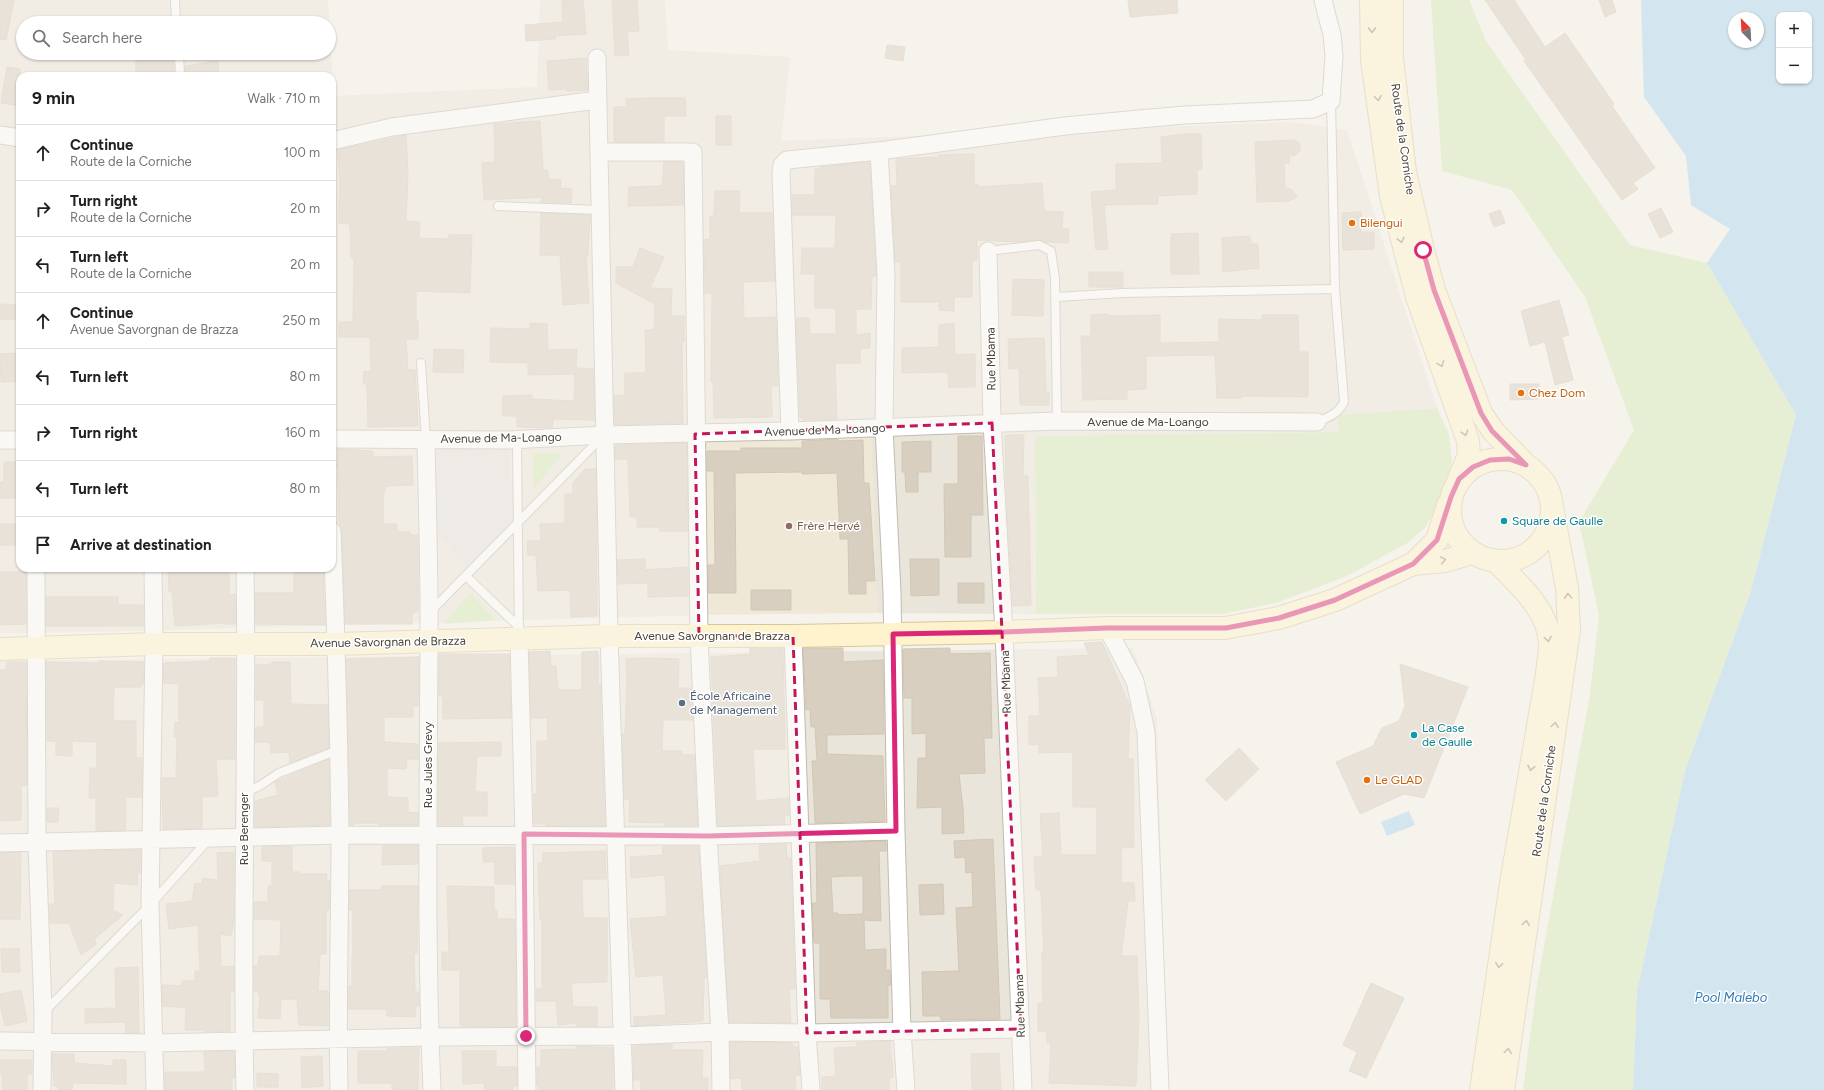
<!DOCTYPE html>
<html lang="en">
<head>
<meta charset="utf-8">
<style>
	body { margin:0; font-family:Figtree,sans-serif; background:#f2f2f2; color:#202124 }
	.controls { position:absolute; right:12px; top:12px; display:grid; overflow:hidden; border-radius:8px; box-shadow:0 1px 3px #0004 }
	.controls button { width:36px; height:36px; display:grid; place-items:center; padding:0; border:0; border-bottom:1px solid #e0e0e0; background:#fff; color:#202124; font:20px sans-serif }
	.compass { position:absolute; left:1728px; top:12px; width:36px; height:36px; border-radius:50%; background:#fff; box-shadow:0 1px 3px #0004; rotate:336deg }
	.stop { position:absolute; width:12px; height:12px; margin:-9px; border:3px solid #db2777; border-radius:50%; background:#fff }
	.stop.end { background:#db2777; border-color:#fff; box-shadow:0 1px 4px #0008 }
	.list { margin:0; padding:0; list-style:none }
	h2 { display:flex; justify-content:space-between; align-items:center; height:52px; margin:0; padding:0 16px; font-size:17px }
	h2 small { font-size:13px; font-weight:400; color:#757577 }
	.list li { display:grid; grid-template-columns:26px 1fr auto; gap:12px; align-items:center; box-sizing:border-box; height:56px; padding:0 16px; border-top:1px solid #e0e0e0 }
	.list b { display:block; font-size:15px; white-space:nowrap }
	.list p { margin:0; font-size:13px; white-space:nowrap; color:#757577 }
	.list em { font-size:13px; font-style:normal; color:#757577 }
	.icon { flex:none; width:22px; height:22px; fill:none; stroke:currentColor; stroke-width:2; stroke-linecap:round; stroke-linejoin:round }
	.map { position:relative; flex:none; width:1824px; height:1090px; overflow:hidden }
	.search { position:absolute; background:#fff; box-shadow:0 1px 3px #0004; left:16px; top:16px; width:320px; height:44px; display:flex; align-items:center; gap:10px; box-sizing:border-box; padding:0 14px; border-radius:22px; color:#757577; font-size:15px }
	.panel { position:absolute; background:#fff; box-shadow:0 1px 3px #0004; left:16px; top:72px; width:320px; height:500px; border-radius:12px }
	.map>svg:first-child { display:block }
	.residential { fill:#eae5da; fill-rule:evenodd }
	.education { fill:#efe8d6 }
	.green { fill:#d2eab5 }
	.parking { fill:#e5e3e0 }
	.water { fill:#a9d4f2; fill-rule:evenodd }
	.building { fill:#d8cfc1; stroke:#d3c7b4; fill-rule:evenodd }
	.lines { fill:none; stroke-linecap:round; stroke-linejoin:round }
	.lane-casing { stroke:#c2bbae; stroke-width:10 }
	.street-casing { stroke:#c2bbae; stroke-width:19 }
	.secondary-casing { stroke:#d6c79b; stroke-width:24 }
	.lane { stroke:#fff; stroke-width:8 }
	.street { stroke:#fff; stroke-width:17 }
	.secondary { stroke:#fff3cd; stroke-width:22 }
	.oneway { stroke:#9c937c }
	.route { stroke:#db2777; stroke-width:5 }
	.marked { fill:none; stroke:#c2185b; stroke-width:3; stroke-dasharray:8 5; stroke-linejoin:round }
	.food-dot { fill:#e8710a; stroke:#fff; stroke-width:1.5 }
	.culture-dot { fill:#0f9aa8; stroke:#fff; stroke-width:1.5 }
	.education-dot { fill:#8d6e63; stroke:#fff; stroke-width:1.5 }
	.service-dot { fill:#5c6f8a; stroke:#fff; stroke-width:1.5 }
	.labels { text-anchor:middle; stroke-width:3; stroke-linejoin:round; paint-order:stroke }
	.street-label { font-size:12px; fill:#4b4439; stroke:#fff }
	.food-label { font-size:12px; fill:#c56008; stroke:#fff; text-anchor:start }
	.culture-label { font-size:12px; fill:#0d838f; stroke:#fff; text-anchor:start }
	.education-label { font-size:12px; fill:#785e54; stroke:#fff; text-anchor:start }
	.service-label { font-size:12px; fill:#4e5e75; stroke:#fff; text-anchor:start }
	.water-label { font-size:13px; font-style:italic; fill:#2e7ab2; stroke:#fff }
</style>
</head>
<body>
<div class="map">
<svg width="1824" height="1090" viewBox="0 0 1824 1090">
	<rect width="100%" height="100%" fill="#f6f3ec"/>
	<path class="residential" d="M0 0H328L334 96 537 87 540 0H665L668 50 790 57 781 141 1291 122 1347 130 1437 408 1337 415 1339 432 1035 436 1036 614 877 613 871 435 707 615 97 632 0 633ZM23 23H329V53H23ZM20 76H332V568H20Z
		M1133 648 1157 719 1167 1090H0V661Z"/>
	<path class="education" d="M871 435 877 613 707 615 703 439Z"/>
	<path class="green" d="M1431 0H1469L1486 41 1630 245 1707 263 1796 415 1751 591 1685 771 1637 991 1633 1090H1523L1537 985 1590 694 1599 615 1579 522 1634 430 1585 297 1512 190 1442 171Z
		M1437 408 1449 434 1452 462 1446 485 1426 527 1409 542 1347 576 1276 603 1223 614H1036L1035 436 1339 432 1337 415Z
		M533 453H563L534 489Z
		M470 593 496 620 443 624Z"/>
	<path class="parking" d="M432 439 509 440 513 528 470 572 434 529Z"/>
	<path class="water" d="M1641 0H1824V1090H1633L1637 991 1685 771 1751 591 1796 415 1707 263 1730 229 1691 205 1686 156 1644 97ZM1779 15H1809V81H1779ZM1734 18H1758V42H1734Z
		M1409 811 1415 825 1387 836 1381 822Z"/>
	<path class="building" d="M0 0H14L6 40 0 39Z
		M562 0H583L586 34 555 36 556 39 526 41 525 25 563 22Z
		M612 0H637L639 31 627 32 629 55 615 56Z
		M1128 0H1177L1178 13 1130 17Z
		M1485 0H1514L1545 47 1565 33 1614 104 1612 106 1655 168 1633 183 1638 189 1622 200 1524 61 1526 60Z
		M1599 0H1612L1616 12 1605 17Z
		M887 45 905 47 903 61 885 58Z
		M136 54H164V58H173L174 76 136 75Z
		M586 58 588 90 567 91V89L549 90 547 61Z
		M218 61 219 76H185V66Z
		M7 67 20 69V106L1 103Z
		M650 98H685L686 116H664V142H614V107H626V99Z
		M716 116H731V145H716Z
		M540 121 543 170H548V179L561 180 560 188 572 189 571 203 541 202 542 197 484 200 482 163 495 162 494 124Z
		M1184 134H1201L1202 169 1197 170V194L1158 196V204L1104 205 1108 249 1096 250 1091 192 1116 190V164L1162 163 1161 137Z
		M406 135 408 172 406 221 420 222 419 238 448 239 449 235H472L470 293 416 291V321H418V339H406L408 370H415L418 426 368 427 367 384H363L364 371 371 372 370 337H339V322H353L354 258H351L350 224 339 223 340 179 338 150Z
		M1294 140 1300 144V150L1296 155 1289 156V163H1284L1285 188 1291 189 1297 197 1288 201 1257 202 1255 142Z
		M974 154V184H978V187L1042 183 1044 211 1063 212 1062 229H1069L1068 243 1046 242 1039 240 1021 242 977 240V260H972V297H954V311L939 310V302H901V262H895L891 186H897L896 159 938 157V155Z
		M664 162H683L684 205 628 206 629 187 662 186Z
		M860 163H870L876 276H872L871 309H856V335L870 333V348H860V363H835L837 419 804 420 800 417 796 318H809L810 334H836V308H815V274H801L802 248H835L836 215H792V195H815V169H820V167Z
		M715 191H740L739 213H772L775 281 743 282 744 318 776 317V318L778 386H771L772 417 714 418 713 382H711L712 293H705L704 240 710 239V216H714Z
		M1661 208 1673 232 1660 238 1648 214Z
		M1500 210 1505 223 1494 227 1489 214Z
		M1361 212V232H1374V249L1343 250 1342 213Z
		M541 213 590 215 588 256H586L589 303 563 305 560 255H540Z
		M1198 233 1199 274H1171V234Z
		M1250 236 1251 244H1258L1259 268 1223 272 1222 238Z
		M640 248 664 257 650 288 672 289 671 316H684V342H682L683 423 615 425 614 396 625 395V373H646L645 330H654L655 304 616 283V267H633Z
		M1089 272H1123V287H1089Z
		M1013 279 1044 280 1043 316 1012 315Z
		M1559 300 1569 335 1562 337 1573 380 1555 385 1545 342 1530 346 1521 311Z
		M0 304 20 305V320L0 319Z
		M1108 314 1109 316 1160 315V343L1219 342V319L1262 320V315H1298L1299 352H1308V397L1241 396V398H1217L1215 355 1146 356V389L1127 390V399L1083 400 1081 336H1091V315Z
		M530 323 547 324 548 350 577 349 576 368 593 369 595 420 553 419 552 428 517 427V416H503V396L532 395V399L574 401 575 374 528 375V363L490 362 491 328 530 329Z
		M954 323 955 355 975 354V387H949L948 372 902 373V348L939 347V325Z
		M1044 338 1046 392H1049V405H1020L1019 368 1009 369 1008 339Z
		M434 349 464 350 463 373 433 372Z
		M20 353V381L1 382 0 354Z
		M1510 384H1539V399L1510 400Z
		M1008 435H1024L1023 476H1028L1031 605 1013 606 1007 515 1005 436Z
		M958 436H982L983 515H971V557H945L944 484H958Z
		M838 439V441L863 440 864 483H869L875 581H866V594H849L848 539H840L837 473 802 474V472L735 473 736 593H708V565H715L714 471H707V451H741V448H802V441Z
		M931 441V472H918V492H906L905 472H902V442Z
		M687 443 688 531H660V527H637V517H630L628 459H615V445Z
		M338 449 373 451V457L412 456 413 485 386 486 383 496V524H397V532H410V535H418V612H412V624H345L342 531 339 521 338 467H337Z
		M4 462H20V498H0V482H4Z
		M585 469H596L597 616 571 617 570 590 538 591 536 555H528L527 541H541L540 524 565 523V494H573V483Z
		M0 524H19L18 545H0Z
		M645 559V570L688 567V596L648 597V583L618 584 617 560Z
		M910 559H939V595L911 596Z
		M168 568H229V595L235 594 236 624H224V623L175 626 172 592H169Z
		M294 568H323L325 625 256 624 255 593H294Z
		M0 572H26V624L0 625Z
		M958 583H984V603H958Z
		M751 590H791V610H751Z
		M46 597H118V605H143L144 626H46Z
		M1102 642 1130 706 1128 759H1133L1134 847 1121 848V883H1134L1135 901H1128L1121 956H1137L1139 1017 1136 1086 1049 1083 1051 1042 1047 1043V1031H1038V1003H1043L1042 952H1044L1041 890H1036L1034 857 1043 856 1040 814 1059 813 1061 855H1097V807H1073V752L1039 753V744L1029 745V716H1040L1038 678 1058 677 1057 657 1089 655 1084 643Z
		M750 648H783L785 749H753L756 801 789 798V815L784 816 785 824 718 826 711 657 750 654Z
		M803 648H843V662L883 660 884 734 827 735V754L883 756 885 821 815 823 812 761H817L815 727H811L810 709 806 710Z
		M950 648V654L990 653 992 738H984L985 773 959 774 963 808 964 833 942 834V807L917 808 918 758H926V733L912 734V698H904L903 649Z
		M550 651 551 666H556L558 690H582V652L598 651V684H601V735H602L605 826H546V824H534V794H537V741H548L547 718H531L529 652Z
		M439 654H509L511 718 443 719V696H439Z
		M419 657 418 706H413V717H384V742L418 744V759H407L406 769 387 768V797L408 798V812L418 813V825H379V823H354V825H350L346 659Z
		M210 658H235V759H216L218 796 202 797V828L163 829 162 778H176L177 737H174L175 722H179V684L163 683 164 663 210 661Z
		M647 658 679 659 678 688H691L693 720H663L662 751H682V755H694L698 826H665V823L629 822 630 800 624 799 622 734H625L627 682 626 659Z
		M99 661 144 662 143 684H141V687H114L113 721H136V758H142V797H126L125 830 96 831V798H89L90 768H97V742L72 741V756L56 755V741H47L46 662 99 663Z
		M7 662H26L27 785 21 786V820L0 821V670H6Z
		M272 662H290L291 704 328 705 329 748 290 763 289 752 271 753 270 742H255L256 727H264V700H256V665L272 664Z
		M1400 664 1468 687 1424 798 1404 794 1360 814 1336 762 1373 746 1382 728 1399 721 1405 706Z
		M501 742V756H477L475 792H487V816H462L463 825H438L439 743Z
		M1239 748 1259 769 1226 801 1205 780Z
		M329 759 330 825 255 827V801L278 795 275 782Z
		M47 808H59L58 822H47Z
		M993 839 1000 1019 941 1020 940 1016H923L922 972 959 971 956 908 973 907 972 872 966 873 965 857 955 858 954 841Z
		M886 841V851H879L881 921 864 920 865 950 886 949V970H890L891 985H888V1018H831L830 999H820V943H814L812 903H817L816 843ZM845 876H863V914L838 915V913H833L831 877Z
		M786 844 787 858H791L795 989H789L791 1023 729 1022 720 866 760 861 759 845Z
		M383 845H418V864L382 865Z
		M292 846V872H300V874H327L326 881H330L329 910H326V954H320L318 991H328V1026L299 1025 297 999H281L280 1019 258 1018 260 995 258 994V991H254V966L258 965 259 956H280L281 920 254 919V902H268V886H272V861H262V847Z
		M665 846H699L707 977H704L703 1021 634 1026V1017L666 1015 663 975 636 977 630 919 667 916 665 875 631 878 630 857 663 855 662 847Z
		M514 847 515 884H495V862H483V848Z
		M141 850 140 873H138L137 885 114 883 113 910 123 915 94 939 96 944 81 955 69 923H50V904H55L53 852Z
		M605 851 606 879H582L583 918H607V982L571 983 573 1007H597V1026H577V1023L558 1025 556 1001H536V989H542V920H540L538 863H543V853Z
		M21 852 20 919H0V853Z
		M234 852V919L231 936 220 934 221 967 234 966V992H230V1031L204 1032V1030H185L186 1008 163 1006 162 985 182 986V981H195V971H200L198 925 169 929 166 904 192 901 195 883 202 884 203 878 218 880 217 853Z
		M943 884 944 914 920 915 919 885Z
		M382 886H418L417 953H414L415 992H419V1006H416L415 1017 387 1016 386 1009H348L349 986H352V955H353V910H349L350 890H382Z
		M447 886 494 887V910H497V919H515L516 1027 460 1026V970H442V952H449Z
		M1 949H19L20 972H2Z
		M138 967 139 1033H126L125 1022 85 1023V1009L116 1008 115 968Z
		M1371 983 1404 998 1366 1078 1349 1071 1357 1052 1343 1045Z
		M21 990 27 1021 5 1026 0 1004V994Z
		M890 1041 893 1077 889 1078V1090H822V1077L836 1076 834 1048 857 1047 856 1043Z
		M730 1042 792 1043 793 1047H798L800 1075H795L796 1090H742L741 1078 731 1079Z
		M672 1044V1050H703L702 1078H708V1090H641V1080H634L633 1046Z
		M577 1046 613 1048V1090H539V1085H537V1067H541V1050L577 1049Z
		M387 1048H419L418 1090 392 1089V1083H358V1051H387Z
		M234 1051 235 1078H232V1090H165V1072H205L204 1052Z
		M462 1051H496V1067H517V1086H513V1090H485L484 1083 463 1084Z
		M999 1053 1001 1090H972L971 1054Z
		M52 1054H74V1063L113 1066V1060H126V1084L73 1083 72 1090H58V1086H54Z
		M322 1056 323 1086 302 1088 301 1057Z
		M0 1060H32V1074H27V1090H3L2 1074H0Z
		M257 1073 278 1074V1087H257Z"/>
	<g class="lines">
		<g class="lane-casing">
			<path id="lane" d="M175 0 176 23
				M179 53 180 76
				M498 206 599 210
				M988 251 1039 245 1051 251 1055 278 1057 421
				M1056 297 1123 293 1335 289
				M421 363 426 439
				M1317 422C1329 417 1338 414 1344 402L1335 289 1331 101
				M517 439 519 638
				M466 576 519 627
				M430 612 603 436
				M245 793 261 785 279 773 338 750
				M44 1012 150 905 209 839"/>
		</g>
		<g class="street-casing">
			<path id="street" d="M597 58 609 636 624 1090
				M0 135 20 138
				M332 141 392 127 597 100
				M879 151 886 274 884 427 892 592 896 831 902 1031 906 1090
				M599 152H693L699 636 708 836 720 1032 721 1090
				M988 251 992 423 1004 632 1023 1090
				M790 431 781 173 782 165 787 160 879 151 1065 126 1139 119 1185 115 1313 109 1331 101 1334 56 1332 35 1323 0
				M332 439 509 440 604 435 790 431 1057 421 1317 422
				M426 439C427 497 429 555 429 613 429 772 425 931 432 1090
				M0 440H20
				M332 531C336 633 339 734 340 836 340 921 337 1005 339 1090
				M36 568 37 842 43 1012 42 1090
				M153 568 154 644 150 905 155 1090
				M245 568C248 742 241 916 245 1090
				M1107 628 1135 681 1146 732 1160 1090
				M793 636 807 1033 811 1090
				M519 639 524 834 527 1090
				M0 843 340 835 708 836 896 831
				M0 1041 154 1043 430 1037 622 1036 720 1032 807 1033 1021 1029"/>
		</g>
		<g class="secondary-casing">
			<path id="secondary" d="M1371 0 1372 60 1391 196 1417 297 1468 441 1469 455 1459 479
				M1392 0V58L1405 172 1423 250 1434 290 1481 413 1493 431 1526 465
				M1450 510a51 51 0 1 1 102 0a51 51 0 1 1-102 0Z
				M1413 564 1437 540 1448 505
				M0 649 154 644H336L609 636H793L1004 632 1107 628H1225L1279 618 1335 600 1413 564 1445 561 1472 553
				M1481 1090 1511 883 1547 674C1548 664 1550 653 1550 643 1548 609 1519 585 1497 562
				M1503 1090 1569 630 1567 588 1553 512"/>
		</g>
		<use href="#lane" class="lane"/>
		<use href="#street" class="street"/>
		<use href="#secondary" class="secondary"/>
	</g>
	<defs><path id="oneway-chevron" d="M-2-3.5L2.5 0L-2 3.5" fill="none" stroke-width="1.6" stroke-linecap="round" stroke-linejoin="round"/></defs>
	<g class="oneway">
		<use href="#oneway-chevron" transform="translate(1372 30) rotate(89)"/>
		<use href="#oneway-chevron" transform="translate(1378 98) rotate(82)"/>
		<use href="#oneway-chevron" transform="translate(1401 240) rotate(77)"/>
		<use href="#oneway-chevron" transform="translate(1441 364) rotate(69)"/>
		<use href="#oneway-chevron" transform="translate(1465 433) rotate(73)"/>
		<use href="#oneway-chevron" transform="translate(1443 560) rotate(-10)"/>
		<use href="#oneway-chevron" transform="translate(1568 596) rotate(-93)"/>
		<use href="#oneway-chevron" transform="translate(1548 639) rotate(79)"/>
		<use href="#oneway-chevron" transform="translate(1555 725) rotate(-82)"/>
		<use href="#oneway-chevron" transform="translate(1531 768) rotate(100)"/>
		<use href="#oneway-chevron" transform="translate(1526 923) rotate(-82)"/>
		<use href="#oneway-chevron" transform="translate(1499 965) rotate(98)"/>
		<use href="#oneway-chevron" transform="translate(1508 1051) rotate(-82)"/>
	</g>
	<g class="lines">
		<path class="route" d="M526 1036 524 834 708 836 896 831 893 634 1004 632 1107 628H1226L1279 618 1335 600 1413 564 1437 540 1451 497 1459 479 1473 467 1490 460 1509 459 1526 465 1492 431 1481 413 1434 290 1423 250"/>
	</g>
	<path d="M0 0H1824V1090H0ZM992 423 1021 1029 807 1033 793 636H699L695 434Z" fill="#f6f3ec" fill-opacity=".55" fill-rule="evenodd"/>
	<path class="marked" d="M992 423 1021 1029 807 1033 793 636H699L695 434Z"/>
	<g class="food-dot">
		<circle cx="1352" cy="223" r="4"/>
		<circle cx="1521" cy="393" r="4"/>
		<circle cx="1367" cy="780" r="4"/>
	</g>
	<g class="culture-dot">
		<circle cx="1504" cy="521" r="4"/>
		<circle cx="1414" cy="735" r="4"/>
	</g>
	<circle class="education-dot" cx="789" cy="526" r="4"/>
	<circle class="service-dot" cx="682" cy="703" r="4"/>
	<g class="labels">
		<g class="street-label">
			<text transform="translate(1403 139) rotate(82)" y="4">Route de la Corniche</text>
			<text transform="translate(991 359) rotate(-91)" y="4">Rue Mbama</text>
			<text x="1148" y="426">Avenue de Ma-Loango</text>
			<text transform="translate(825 430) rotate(-2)" y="4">Avenue de Ma-Loango</text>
			<text transform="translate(501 438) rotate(-1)" y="4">Avenue de Ma-Loango</text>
			<text x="712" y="640">Avenue Savorgnan de Brazza</text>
			<text transform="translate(388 642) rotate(-1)" y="4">Avenue Savorgnan de Brazza</text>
			<text transform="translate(1006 682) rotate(-92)" y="4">Rue Mbama</text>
			<text transform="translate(428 765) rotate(-90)" y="4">Rue Jules Grevy</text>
			<text transform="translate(1544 801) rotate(-82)" y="4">Route de la Corniche</text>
			<text transform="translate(244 829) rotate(-90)" y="4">Rue Berenger</text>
			<text transform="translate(1020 1006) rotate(-92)" y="4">Rue Mbama</text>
		</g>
		<g class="food-label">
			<text x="1360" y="227">Bilengui</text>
			<text x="1529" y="397">Chez Dom</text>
			<text x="1375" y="784">Le GLAD</text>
		</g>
		<g class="culture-label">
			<text x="1512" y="525">Square de Gaulle</text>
			<text x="1422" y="732">La Case<tspan x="1422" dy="14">de Gaulle</tspan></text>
		</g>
		<g class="education-label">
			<text x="797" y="530">Frère Hervé</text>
		</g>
		<g class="service-label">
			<text x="690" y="700">École Africaine<tspan x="690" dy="14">de Management</tspan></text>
		</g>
		<g class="water-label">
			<text x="1731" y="1002">Pool Malebo</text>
		</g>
	</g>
</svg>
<div class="controls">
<button>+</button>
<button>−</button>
</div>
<svg class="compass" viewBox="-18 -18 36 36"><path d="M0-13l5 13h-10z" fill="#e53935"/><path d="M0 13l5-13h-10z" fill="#757577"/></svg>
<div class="stop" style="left:1423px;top:250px"></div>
<div class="stop end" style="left:526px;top:1036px"></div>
<div class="search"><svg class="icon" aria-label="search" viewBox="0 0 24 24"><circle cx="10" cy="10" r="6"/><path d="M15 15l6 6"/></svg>Search here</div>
<section class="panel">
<h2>9 min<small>Walk · 710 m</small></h2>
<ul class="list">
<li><svg class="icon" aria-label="ahead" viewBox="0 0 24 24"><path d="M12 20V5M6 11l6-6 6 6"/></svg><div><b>Continue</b><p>Route de la Corniche</p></div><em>100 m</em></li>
<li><svg class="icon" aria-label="right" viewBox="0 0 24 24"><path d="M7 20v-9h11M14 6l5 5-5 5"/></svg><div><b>Turn right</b><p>Route de la Corniche</p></div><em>20 m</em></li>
<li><svg class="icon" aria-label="left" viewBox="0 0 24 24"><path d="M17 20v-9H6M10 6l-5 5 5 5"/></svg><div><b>Turn left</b><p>Route de la Corniche</p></div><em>20 m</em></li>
<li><svg class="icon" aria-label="ahead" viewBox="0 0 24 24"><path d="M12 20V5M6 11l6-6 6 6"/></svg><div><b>Continue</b><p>Avenue Savorgnan de Brazza</p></div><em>250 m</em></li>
<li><svg class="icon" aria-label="left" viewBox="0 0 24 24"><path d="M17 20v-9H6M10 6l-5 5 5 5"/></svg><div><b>Turn left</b></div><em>80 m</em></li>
<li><svg class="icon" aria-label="right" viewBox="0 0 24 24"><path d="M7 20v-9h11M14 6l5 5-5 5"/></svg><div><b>Turn right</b></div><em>160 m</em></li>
<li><svg class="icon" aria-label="left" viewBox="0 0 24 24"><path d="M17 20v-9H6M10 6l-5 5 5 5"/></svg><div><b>Turn left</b></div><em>80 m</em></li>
<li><svg class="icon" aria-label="arrive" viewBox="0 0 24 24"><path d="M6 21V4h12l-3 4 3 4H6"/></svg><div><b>Arrive at destination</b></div></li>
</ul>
</section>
</div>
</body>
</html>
